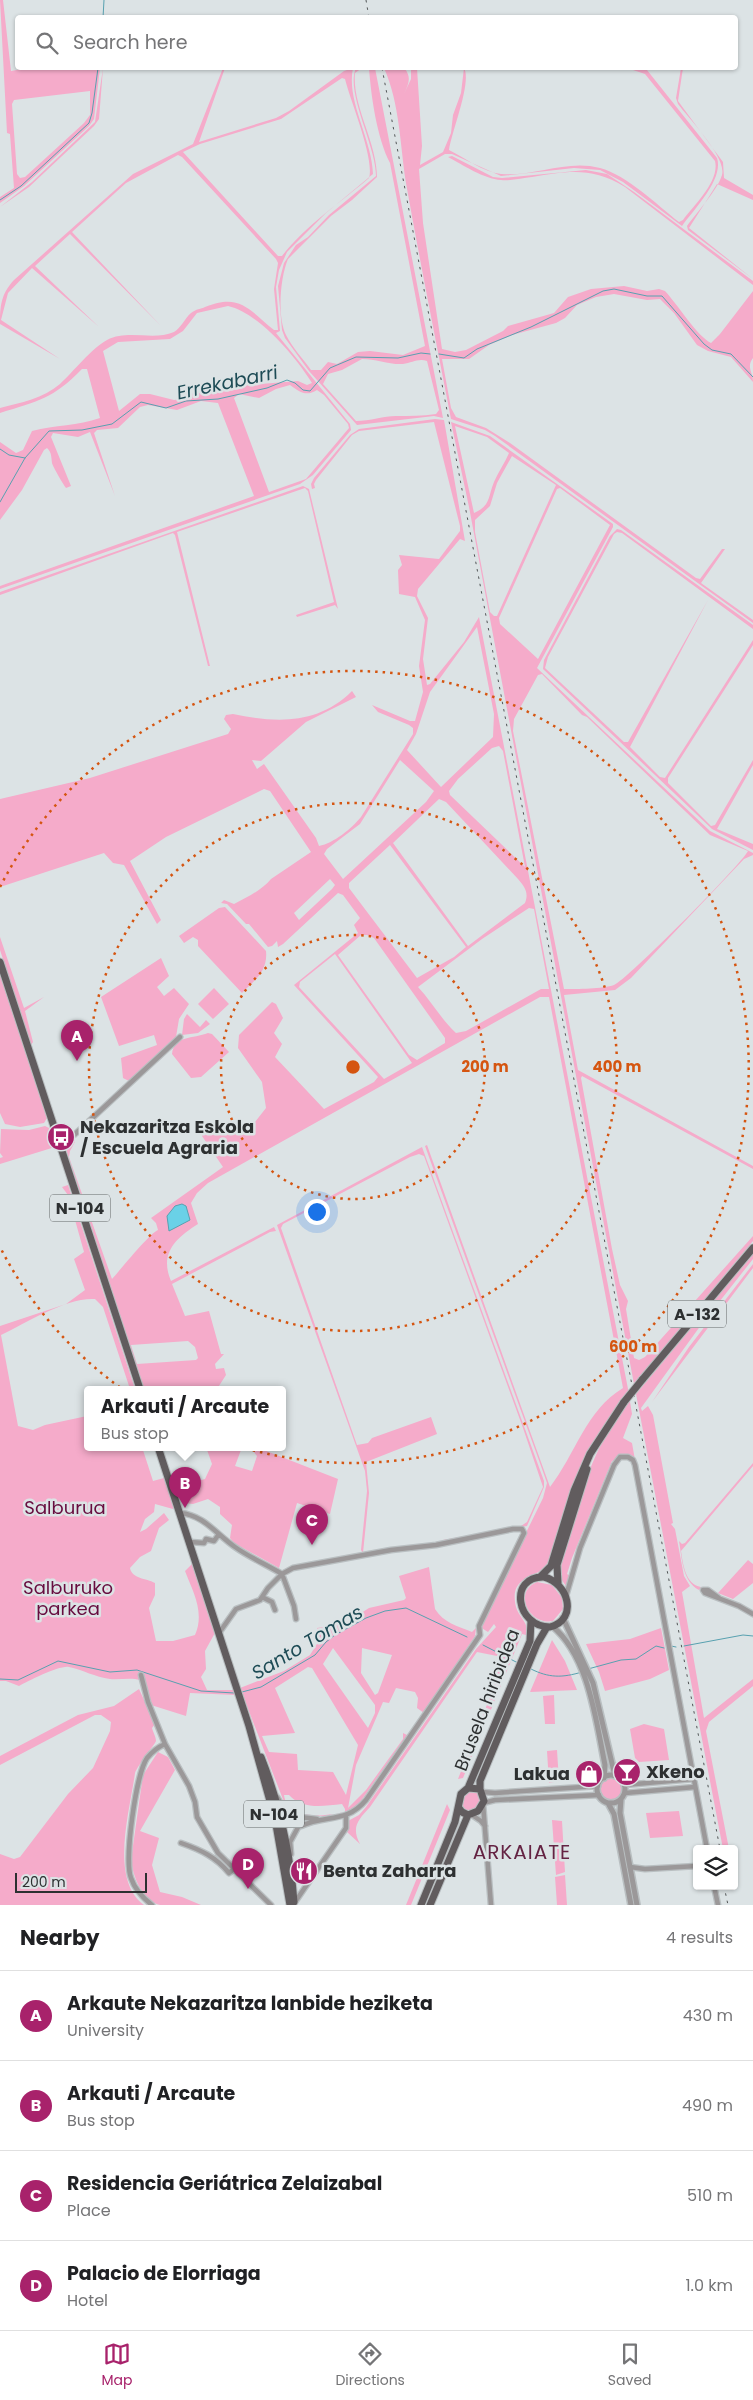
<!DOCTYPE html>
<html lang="en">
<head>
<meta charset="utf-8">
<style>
	body { margin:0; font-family:Poppins,sans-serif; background:#f6f6f6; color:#202124 }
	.controls { position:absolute; right:15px; bottom:15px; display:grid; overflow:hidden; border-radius:5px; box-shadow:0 1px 4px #0004 }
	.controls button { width:45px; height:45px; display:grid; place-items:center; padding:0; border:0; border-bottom:1px solid #e0e0e0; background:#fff; color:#202124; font:25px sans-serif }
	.scale { position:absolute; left:15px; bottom:12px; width:132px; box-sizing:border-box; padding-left:5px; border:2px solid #2d3031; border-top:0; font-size:14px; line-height:18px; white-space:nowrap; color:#2d3031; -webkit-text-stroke:4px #dce3e5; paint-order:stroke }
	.you { position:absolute; left:316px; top:1211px; width:18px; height:18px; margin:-12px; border:4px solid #fff; border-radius:50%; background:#1a73e8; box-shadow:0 0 0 8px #1a73e833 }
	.badge { display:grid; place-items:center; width:32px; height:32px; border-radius:50%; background:#a8226b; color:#fff; font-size:16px; font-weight:700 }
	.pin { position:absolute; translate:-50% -41px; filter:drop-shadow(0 1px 2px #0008) }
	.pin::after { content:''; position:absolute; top:26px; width:18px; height:15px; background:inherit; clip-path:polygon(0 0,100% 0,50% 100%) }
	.popup { position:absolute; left:84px; top:1386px; width:202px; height:65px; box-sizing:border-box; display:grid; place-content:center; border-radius:5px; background:#fff; filter:drop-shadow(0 1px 4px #0005); font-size:16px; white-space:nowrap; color:#757577 }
	.popup b { font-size:19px; color:#202124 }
	.popup::after { content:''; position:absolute; left:50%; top:100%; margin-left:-10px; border:10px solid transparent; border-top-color:#fff }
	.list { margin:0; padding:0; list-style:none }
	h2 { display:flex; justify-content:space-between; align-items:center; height:65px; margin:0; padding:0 20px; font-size:21px }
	h2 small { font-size:16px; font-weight:400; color:#757577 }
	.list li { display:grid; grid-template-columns:32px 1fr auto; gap:15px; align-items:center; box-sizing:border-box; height:90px; padding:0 20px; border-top:1px solid #e0e0e0 }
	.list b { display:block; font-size:19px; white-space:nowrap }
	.list p { margin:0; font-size:16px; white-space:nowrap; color:#757577 }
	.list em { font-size:16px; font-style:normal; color:#757577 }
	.icon { flex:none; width:28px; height:28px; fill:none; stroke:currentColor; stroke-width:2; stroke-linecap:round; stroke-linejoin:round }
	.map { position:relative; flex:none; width:753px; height:1905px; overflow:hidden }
	.search { position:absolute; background:#fff; box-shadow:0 1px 4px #0004; left:15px; right:15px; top:15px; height:55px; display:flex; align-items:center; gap:12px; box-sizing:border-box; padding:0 18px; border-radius:5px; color:#757577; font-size:19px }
	.sheet { height:425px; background:#fff }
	nav { display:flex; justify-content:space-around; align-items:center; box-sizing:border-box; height:70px; border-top:1px solid #e0e0e0; background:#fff; font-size:14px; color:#757577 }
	nav a { display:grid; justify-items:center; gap:2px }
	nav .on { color:#a8226b }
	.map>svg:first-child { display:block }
	.green { fill:#f5abca; fill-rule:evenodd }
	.water { fill:#6ad1e7; stroke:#58a1b0 }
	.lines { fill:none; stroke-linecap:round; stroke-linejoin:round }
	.stream { stroke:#58a1b0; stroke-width:1 }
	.minor-casing { stroke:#b9bfc1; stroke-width:7 }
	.tertiary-casing { stroke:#b9bfc1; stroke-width:8 }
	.primary-casing { stroke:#b9bfc1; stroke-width:9 }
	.minor { stroke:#9b9899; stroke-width:4.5 }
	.tertiary { stroke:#9b9899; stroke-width:5 }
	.primary { stroke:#615c5e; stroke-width:7 }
	.rail { stroke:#515556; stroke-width:1; stroke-dasharray:2.5 5; stroke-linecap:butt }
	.primary-bridge-casing { stroke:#b9bfc1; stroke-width:9; stroke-linecap:butt }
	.primary-bridge { stroke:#615c5e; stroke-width:7 }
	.ring { fill:none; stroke:#d55510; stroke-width:2.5; stroke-dasharray:2.5 5 }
	.labels { text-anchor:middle; stroke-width:5; stroke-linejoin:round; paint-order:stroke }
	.shield { fill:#dce3e5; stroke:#626667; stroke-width:1 }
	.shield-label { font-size:16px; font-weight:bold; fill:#2d3031 }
	.poi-label { font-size:18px; font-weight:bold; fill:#2d3031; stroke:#dce3e5; text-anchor:start }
	.park-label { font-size:18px; fill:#670c3f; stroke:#dce3e5 }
	.street-label { font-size:18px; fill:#2d3031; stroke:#dce3e5 }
	.water-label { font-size:19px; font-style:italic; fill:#1d4b55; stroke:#dce3e5 }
	.quarter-label { font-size:20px; letter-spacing:1px; fill:#642343; stroke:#dce3e5 }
	.centre { fill:#d55510; stroke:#dce3e5; stroke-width:2.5 }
	.ring-label { font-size:15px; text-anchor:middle; font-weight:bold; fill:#d55510; stroke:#dce3e5; stroke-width:5; stroke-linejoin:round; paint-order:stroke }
</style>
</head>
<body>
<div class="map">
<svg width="753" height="1905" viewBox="0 0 753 1905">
	<rect width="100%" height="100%" fill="#dce3e5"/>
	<path class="green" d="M0 0H3L11 71 28 68H100L94 119 89 126 24 186 0 203V197L14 188 10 134 7 133ZM90 91V115L84 123 25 177 20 178 17 174 12 104 14 100Z
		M103 68 99 119 94 126 29 187 0 207 32 182 95 122Z
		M223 68H225L199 142 276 118 289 111 344 71 353 68C346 101 372 139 373 174L326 213 287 252 279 270 276 287 280 331 276 333 350 424 351 430 313 475 300 484 0 589V586L254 496 218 403 201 401 177 410 148 405 140 407 118 428 97 430 94 433 115 496 90 432 78 437 53 433 51 437 71 486 66 488C63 484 53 467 52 463 51 457 52 453 47 448L44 450 22 490 0 520V442L16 453 23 450 32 431C55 425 78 426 100 418L87 369H82C53 399 38 401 0 413V408C20 403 44 398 60 384 73 372 92 348 107 340 128 329 153 341 174 332 181 328 185 318 191 313 196 309 201 309 205 307 240 293 248 309 274 330H278L274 289 278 263 276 259 182 157 178 155 126 183 72 232 161 326 70 234 35 266 99 327 32 268 8 293 1 320 60 359 0 324C0 306 1 294 14 280L133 174 193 144ZM342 78 345 79C350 100 375 159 369 178 340 203 306 225 282 256H278L183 152 200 144 281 119ZM228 306C259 313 296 357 312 383L307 385 298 381 248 385 207 394 195 392 181 399 174 400 150 394H140L119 411 103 351 118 342 170 339 183 331 197 313ZM290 385C300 392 306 397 317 390L324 395 348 424 349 428 306 479 269 492 234 398 239 394 259 398 276 389Z
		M356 68H362L355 73C352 106 377 142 377 177L352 200 331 216 288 259C280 278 277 317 286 335 292 347 303 359 311 370H321L328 362 337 364 358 352 370 351 403 355 425 346 390 163C377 138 371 96 369 68H375L443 418 434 416 357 425 309 371 285 338 282 330 278 286 284 263 296 245 308 237 329 215 376 176C376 145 345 92 356 68ZM362 359C376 359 390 365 403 364 412 363 418 358 427 361L439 410 436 414C422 416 410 416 396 416 384 416 370 421 356 421L323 384 328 374 342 370Z
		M384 68 405 69C412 78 408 85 404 94L411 79V68H417L422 146 420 165 443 152 451 133 453 115 461 93 464 68C472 82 452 130 449 150 465 158 483 172 501 174 534 177 567 159 600 168 627 175 657 205 679 222L683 220C694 205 720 181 715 161L645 74 627 68H605H642L647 70 717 158C724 179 694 209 682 226L623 182 600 170 574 168 501 176 452 154H445L419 169 423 223 442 349 455 352 466 350 503 331 508 326 554 313 568 297 591 289 624 286 647 291 659 289 665 291C678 305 697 336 711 343L720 334 753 291V358C746 367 753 372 753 382L731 357 708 351 697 345 674 313 660 299 647 300 614 294 596 297 577 305 565 318 556 323 512 335 489 345 469 359H442L451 408 456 417 486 428 510 443 696 578 700 579 722 549H725L701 583 753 620V623L495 436 485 430 451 419C436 341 420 262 406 183 400 145 400 104 384 68Z
		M681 68H683L678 101 723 162 724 178 753 195V200L717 184 689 228 753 279 688 230 687 226C697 212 717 191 722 175 727 157 689 119 678 104L676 98Z
		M452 156 493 177 502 178 586 170 607 174 634 192 753 281V285L625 187C592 167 569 171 532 177 522 178 511 181 501 180 484 179 463 165 448 157Z
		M435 419 444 420 465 541 460 539 418 589 417 596 428 618 423 659 427 685 430 684 464 642 479 617 628 1389 632 1414 623 1438 632 1443 635 1460C624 1449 621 1458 612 1461L572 1558 567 1574 570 1576 566 1586 561 1579 559 1566C576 1511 589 1450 627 1405L624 1397 592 1445 548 1564C538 1579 508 1574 516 1607 519 1618 530 1623 526 1635L522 1634 463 1778 458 1779 490 1697C490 1682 502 1671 497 1656L477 1652 370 1807C358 1820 351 1827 360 1844L347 1832 348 1821 359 1815 366 1807 476 1649 496 1627 494 1624 488 1632 480 1627 543 1498 547 1483 541 1466 425 1146 427 1145 550 1487C575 1455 586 1410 623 1388L549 997H540L208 1183 197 1193 191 1203 198 1224C176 1238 159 1253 171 1281L274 1227 276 1231 270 1232 172 1284 185 1316 209 1311 221 1354H224L215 1364 216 1369 224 1368 226 1375 217 1389H143L66 1149 73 1140 75 1142 70 1151 69 1157 112 1279C121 1269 150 1233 158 1230L156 1223 151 1218 223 1167 202 1136 203 1131 209 1129 253 1130 255 1122 266 1108 262 1082 238 1048 239 1035 272 1002 276 1004 283 1018 274 1033 282 1044 275 1057 324 1109 374 1082 378 1077 294 985 358 933 354 925 360 918 343 895 338 893 283 944 278 947 277 941 272 946 268 947 249 924H246L227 904 221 903 224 900 234 904C246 898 262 890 271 879L311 852 270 791 264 789 166 837 130 861 161 920 157 924 124 865 113 863 104 853 0 887V799L90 778 228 734 231 729 224 719 226 715 233 714C276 723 318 725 352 691L356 697 306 722 261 761 252 760 257 769 264 764 316 838 319 846C334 843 351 829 361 817L413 734V728L409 725 378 712 372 705 410 721H415L423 692 419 666 425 620 415 597 399 594 398 570 402 565 399 555 439 559 460 531V526L434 422 359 431 352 435 316 480 314 484 315 488 312 489 311 484 314 478 350 435 359 429ZM477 627 494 714 493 737 441 787 407 750 416 734 430 692ZM499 746 503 751 525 867 450 795 449 791 458 779 492 748ZM400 760 434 791 426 802 343 879 324 854 327 849 360 824ZM439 799 446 802 518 879C525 887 529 893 525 903L468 946 393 843ZM390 845 466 947 454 957 417 978 349 888V883ZM330 879 335 885 332 889 299 920 294 913ZM529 908 534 909 549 989H541L466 1031 456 1033C441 1019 432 1002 418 987L482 939ZM361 935H367L374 938 445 1038V1043L417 1060 409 1055 338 955ZM335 954 412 1063 384 1079 299 987 300 982ZM188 1341 195 1347 198 1358 196 1360 137 1364 131 1345Z
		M451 422 490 436 613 524V527L537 668 710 831 753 853V855L744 859 631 978 615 990 564 995 578 1070 753 1166V1169L582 1076 581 1078 612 1249 620 1285 628 1301 626 1309 634 1358 639 1360 645 1357 753 1236V1241L634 1384 469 507ZM455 426 487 437 509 453C505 463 498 472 494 482 488 496 491 506 474 513ZM512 456 556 485 497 616H494L490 612 475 532V520L490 506 497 483ZM560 488 610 525 538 659 500 624 499 618 557 489ZM542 674 582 715 587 717 710 835 748 851C741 865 626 981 614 985 603 989 577 989 564 989L513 731 514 719 538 675Z
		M303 486 309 489 338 609 335 605 297 617 296 615 334 602 308 491 305 488 177 532 210 666H208L175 535 173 533 0 595V592Z
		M617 529 621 530 753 625V629L622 533 617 532 614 534 548 657 545 668 624 742H628L708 600 630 747 660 777 665 778 753 640V645L668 778V783L711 826 715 825 753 760V765L717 829 753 844V850L712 829 543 669 544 660 610 536Z
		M225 907 266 951C268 971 255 980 242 993L198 946V940L193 937 184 943 179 936 219 908Z
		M0 937 24 1008 44 997 25 1011 33 1042 31 1045 0 950Z
		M161 958 169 976 157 987 164 996 174 988 189 1004 179 1019 176 1037 129 1081 123 1078 121 1058 157 1045 154 1035 119 1046 101 997Z
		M0 974 47 1118 44 1123 20 1127 5 1124 0 1113Z
		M214 988 229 1004 213 1019 198 1004Z
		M187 1014 200 1027 206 1020 210 1024 198 1033 182 1035 184 1019Z
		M208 1033 212 1034 229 1052 201 1077 191 1078 172 1054C174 1035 193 1039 208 1033Z
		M45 1126 49 1128 55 1147 0 1164V1158L3 1157 0 1153 1 1129 29 1130Z
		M422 1147 544 1481V1487L527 1526 444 1542 443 1540 521 1526 527 1522 543 1487 523 1428 424 1156 419 1154 410 1157 283 1224 281 1228 357 1445 368 1443 372 1438 431 1417 437 1434 366 1462 369 1493 363 1553 361 1550 367 1491 365 1471 277 1225Z
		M68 1185 135 1389H130L103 1307 95 1299C67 1297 26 1323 1 1335L18 1426 33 1430 45 1425 87 1416 88 1447H142L153 1481 164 1478 174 1507 173 1509 155 1504 154 1512 145 1519 140 1532 146 1529 164 1513 169 1520 159 1528 151 1551 140 1557 130 1568C132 1579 146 1578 155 1583V1595L149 1608 156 1641H173L195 1635C205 1612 193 1592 185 1571L192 1564 216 1631 205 1651 206 1669 201 1677 207 1690H235L236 1695 190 1693 186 1716 151 1705 140 1680C131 1677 120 1680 110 1679 95 1677 83 1670 69 1667 60 1665 28 1681 19 1686L6 1681H0V1326L66 1304 85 1290 74 1259 84 1252 68 1195 62 1187Z
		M753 1254V1259L701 1325 641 1408 642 1411 648 1406 653 1415 673 1523 671 1524 675 1529 684 1576 690 1586 682 1592 704 1718 753 1679V1686L709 1722 706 1731 729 1849H723L636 1394Z
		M753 1264V1268L652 1402 689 1347Z
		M206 1447H256L338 1479 330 1514 297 1503 279 1568 234 1543 230 1538 232 1525 220 1514V1507L208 1499 193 1504 184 1503 175 1471H178L189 1483 205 1479 212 1464ZM244 1449 253 1451 257 1456 252 1471 235 1466 241 1450Z
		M753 1463V1466L681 1551C683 1564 685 1584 701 1587L699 1590C682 1581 682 1558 679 1541L682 1544 685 1543Z
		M748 1560 753 1564V1583L733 1599 718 1593Z
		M429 1567 435 1609C444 1623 457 1626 472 1632L476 1628 475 1636 424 1713 417 1708 418 1698 415 1692 396 1688 389 1703 383 1702 356 1765 348 1808 366 1790 403 1739V1733L407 1735 368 1791 358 1805 349 1811 325 1816 302 1815 289 1809 284 1802 240 1688 284 1671 310 1655 320 1639 317 1628 344 1624 369 1608 404 1600 406 1598 399 1576ZM333 1648 375 1705V1713L368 1728 323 1664ZM362 1648 392 1655 378 1693 375 1695 361 1673ZM308 1667 312 1668 358 1745 346 1795 333 1772 298 1770 297 1754 269 1752 262 1736 295 1733 275 1688ZM284 1795H289C303 1810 323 1806 342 1804L345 1809V1812C327 1816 287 1821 284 1795Z
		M537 1582 552 1585 562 1598 563 1609 553 1621C530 1626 512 1592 537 1582Z
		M661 1628 669 1670 650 1679 605 1691 599 1672 586 1644 630 1639Z
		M552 1640 565 1661 577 1690 530 1692Z
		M139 1689 155 1724 152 1728C153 1732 156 1737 156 1741 155 1744 138 1765 135 1773 130 1811 109 1879 144 1905H0V1854L14 1859 20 1857 68 1794 93 1768 110 1731 111 1722 101 1715H95L0 1765V1756L78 1715 114 1706Z
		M554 1695 555 1724H545L543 1696Z
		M644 1724 664 1729 669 1760 639 1762 635 1758 630 1729Z
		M557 1750 559 1781 549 1783 547 1751Z
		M158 1752 168 1757 175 1770 140 1831 159 1838 152 1865 160 1892 182 1897 201 1905C188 1905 172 1905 160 1905 142 1901 133 1876 131 1860L143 1775Z
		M600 1789a11 11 0 1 1 22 0a11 11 0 1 1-22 0Z
		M468 1790H477L481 1800 477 1809 468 1813 462 1808 461 1801Z
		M447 1804 450 1810 411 1905H406Z
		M679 1811 683 1836 650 1838 646 1813Z
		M552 1820 562 1821 565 1872 556 1875Z
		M565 1875 567 1905H557L555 1877Z"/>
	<path class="water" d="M182 1204 186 1206 190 1220 169 1231 167 1216 175 1206Z"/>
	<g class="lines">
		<path class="stream" d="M103 18 104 0
			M0 200 21 186 89 123 92 113 98 68
			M439 354 464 358 477 349 531 327 603 291 614 289 647 296H662L704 344 712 350 731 354 753 377
			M0 449 9 455 25 458
			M0 502 25 458 49 431 82 430 112 424 141 402 166 408 186 401 218 399 267 388 287 380 295 383 303 390 310 391 330 368 356 357 398 358 421 353 430 354
			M483 1645 518 1663
			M671 1646 676 1647
			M684 1646 743 1635 753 1636
			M531 1669C549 1678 562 1678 582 1672
			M588 1669 621 1660 636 1659 656 1646 664 1648
			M0 1679 18 1680 58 1661 110 1672 137 1670 201 1691 234 1693
			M242 1692 261 1687 315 1655 326 1642 335 1635 366 1618 385 1611 406 1608 467 1637"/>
		<g class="minor-casing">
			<path id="minor" d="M59 1143 74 1135 180 1037
				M180 1513C204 1515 216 1534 235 1547 249 1557 267 1565 282 1574L293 1568 391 1550 436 1545 513 1529H522L524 1533 479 1626 480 1635 366 1800C346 1824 326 1814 301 1826
				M190 1542 204 1543 206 1539 214 1541 219 1534
				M566 1596 580 1548 614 1465 620 1457H628L633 1460 635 1465 707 1849
				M262 1597 272 1602 275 1610
				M719 1598 708 1590H703L705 1593 739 1606 753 1614
				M219 1633 236 1609 260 1600 268 1588 282 1574 294 1606 296 1619
				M141 1675 148 1702 165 1744 189 1786 195 1802 197 1817 218 1853 271 1905
				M624 1785 693 1779
				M482 1792 495 1793 598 1786
				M625 1793 695 1787
				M277 1797 283 1807 295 1816
				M483 1803 495 1800 599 1795
				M483 1804 491 1905
				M472 1815 481 1821 485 1826
				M300 1817 317 1819
				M281 1824C286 1817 296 1814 302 1820L290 1842 291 1854
				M181 1843C201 1850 216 1857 229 1873L235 1868
				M630 1867 645 1869 697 1866
				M714 1886 718 1905
				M295 1902 346 1828V1817
				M152 1905C143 1898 135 1890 131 1878 124 1860 136 1774 147 1758 152 1752 158 1747 165 1744"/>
		</g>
		<g class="tertiary-casing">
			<path id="tertiary" d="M563 1618 593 1683 615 1776
				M552 1626C589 1656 596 1721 605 1765L604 1778
				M597 1789a14 14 0 1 1 28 0a14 14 0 1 1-28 0Z
				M621 1799 620 1813 637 1905
				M608 1803 614 1814 631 1905"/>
		</g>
		<g class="primary-casing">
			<path id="primary" d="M0 962 140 1389
				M642 1380 753 1248
				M158 1447 249 1726 275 1819 290 1905
				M540 1577 551 1566 574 1491 590 1454 624 1402
				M544 1577C568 1583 579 1619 550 1627 516 1627 508 1576 544 1577Z
				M558 1583 557 1565 587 1469
				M261 1757C280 1805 290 1851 294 1902
				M468 1788 530 1641 531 1621
				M480 1789V1781L537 1644 547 1627
				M421 1905 455 1822 461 1794 468 1788 480 1789 484 1801 478 1811 468 1815 462 1812 459 1808
				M430 1905 468 1815"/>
		</g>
		<use href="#minor" class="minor"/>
		<use href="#tertiary" class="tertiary"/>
		<use href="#primary" class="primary"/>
		<path class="rail" d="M366 0 369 18
			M382 68 720 1849
			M724 1886 728 1905"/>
		<g class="primary-bridge-casing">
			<path id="primary-bridge" d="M624 1402 642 1380"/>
		</g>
		<use href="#primary-bridge" class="primary-bridge"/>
	</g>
	<g class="ring">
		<circle cx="353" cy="1067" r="132"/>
		<circle cx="353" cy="1067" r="264"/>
		<path d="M0 887A396 396 0 1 1 0 1247"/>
	</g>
	<defs>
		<g id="bus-disc" transform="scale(1.4375)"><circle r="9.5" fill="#a8226b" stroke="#dce3e5"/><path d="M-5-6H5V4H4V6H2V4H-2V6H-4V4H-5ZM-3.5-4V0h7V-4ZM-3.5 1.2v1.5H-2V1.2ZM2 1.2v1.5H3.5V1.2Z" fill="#fff"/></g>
		<g id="bar-disc" transform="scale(1.4375)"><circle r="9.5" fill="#a8226b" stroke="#dce3e5"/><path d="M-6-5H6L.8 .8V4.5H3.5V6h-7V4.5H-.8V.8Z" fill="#fff"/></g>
		<g id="shop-disc" transform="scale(1.4375)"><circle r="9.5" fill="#a8226b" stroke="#dce3e5"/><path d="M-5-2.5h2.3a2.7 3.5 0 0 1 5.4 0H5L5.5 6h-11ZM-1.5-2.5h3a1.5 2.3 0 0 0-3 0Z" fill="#fff"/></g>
		<g id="restaurant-disc" transform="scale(1.4375)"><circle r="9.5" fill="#a8226b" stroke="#dce3e5"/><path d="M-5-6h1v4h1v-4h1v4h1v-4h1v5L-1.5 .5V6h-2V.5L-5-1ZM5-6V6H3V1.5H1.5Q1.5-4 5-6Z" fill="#fff"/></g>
	</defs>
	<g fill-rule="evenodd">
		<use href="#bus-disc" x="61" y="1137"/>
		<use href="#bar-disc" x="627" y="1772"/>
		<use href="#shop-disc" x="589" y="1774"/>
		<use href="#restaurant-disc" x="304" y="1871"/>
	</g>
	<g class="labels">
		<g class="shield">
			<rect x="50" y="1194.5" width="60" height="27" rx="4"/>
			<rect x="668" y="1300.5" width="58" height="27" rx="4"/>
			<rect x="244" y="1800.5" width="60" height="27" rx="4"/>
		</g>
		<g class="shield-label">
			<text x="80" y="1214">N-104</text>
			<text x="697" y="1320">A-132</text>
			<text x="274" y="1820">N-104</text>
		</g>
		<g class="poi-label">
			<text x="80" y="1133">Nekazaritza Eskola<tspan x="80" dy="21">/ Escuela Agraria</tspan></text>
			<text x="646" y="1778">Xkeno</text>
			<text x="570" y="1780" text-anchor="end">Lakua</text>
			<text x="323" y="1877">Benta Zaharra</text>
		</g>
		<g class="park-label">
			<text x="65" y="1514">Salburua</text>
			<text x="68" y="1594">Salburuko<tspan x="68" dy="21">parkea</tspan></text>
		</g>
		<g class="street-label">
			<text transform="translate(487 1700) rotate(-69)" y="6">Brusela hiribidea</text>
		</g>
		<g class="water-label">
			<text transform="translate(227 382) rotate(-12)" y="7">Errekabarri</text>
			<text transform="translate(307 1642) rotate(-31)" y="7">Santo Tomas</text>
		</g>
		<g class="quarter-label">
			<text x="522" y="1859">ARKAIATE</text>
		</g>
	</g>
	<circle cx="353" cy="1067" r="8" class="centre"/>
	<g class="ring-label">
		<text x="485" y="1072">200 m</text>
		<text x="617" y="1072">400 m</text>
		<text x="633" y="1352">600 m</text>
	</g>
</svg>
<div class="controls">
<button><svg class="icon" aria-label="layers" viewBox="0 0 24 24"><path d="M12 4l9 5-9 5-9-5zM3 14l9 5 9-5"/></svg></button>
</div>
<div class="scale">200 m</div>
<div class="you"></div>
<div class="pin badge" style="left:77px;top:1061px">A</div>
<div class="pin badge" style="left:185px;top:1508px">B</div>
<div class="popup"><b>Arkauti / Arcaute</b>Bus stop</div>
<div class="pin badge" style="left:312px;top:1545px">C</div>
<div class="pin badge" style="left:248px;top:1889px">D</div>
<div class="search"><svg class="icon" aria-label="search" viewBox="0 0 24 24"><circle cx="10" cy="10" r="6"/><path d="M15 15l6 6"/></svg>Search here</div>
</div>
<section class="sheet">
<h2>Nearby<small>4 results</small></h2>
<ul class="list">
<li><span class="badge">A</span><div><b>Arkaute Nekazaritza lanbide heziketa</b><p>University</p></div><em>430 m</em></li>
<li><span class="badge">B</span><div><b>Arkauti / Arcaute</b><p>Bus stop</p></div><em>490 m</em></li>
<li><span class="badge">C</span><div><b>Residencia Geriátrica Zelaizabal</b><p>Place</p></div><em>510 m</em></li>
<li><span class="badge">D</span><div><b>Palacio de Elorriaga</b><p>Hotel</p></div><em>1.0 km</em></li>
</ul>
</section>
<nav>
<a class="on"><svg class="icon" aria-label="map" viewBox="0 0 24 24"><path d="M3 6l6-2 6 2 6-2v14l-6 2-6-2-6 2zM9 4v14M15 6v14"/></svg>Map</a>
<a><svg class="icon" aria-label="directions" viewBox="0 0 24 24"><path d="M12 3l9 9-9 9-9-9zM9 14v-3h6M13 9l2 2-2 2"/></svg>Directions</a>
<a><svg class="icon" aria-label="saved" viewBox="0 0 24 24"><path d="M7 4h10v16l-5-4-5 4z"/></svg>Saved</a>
</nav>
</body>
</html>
